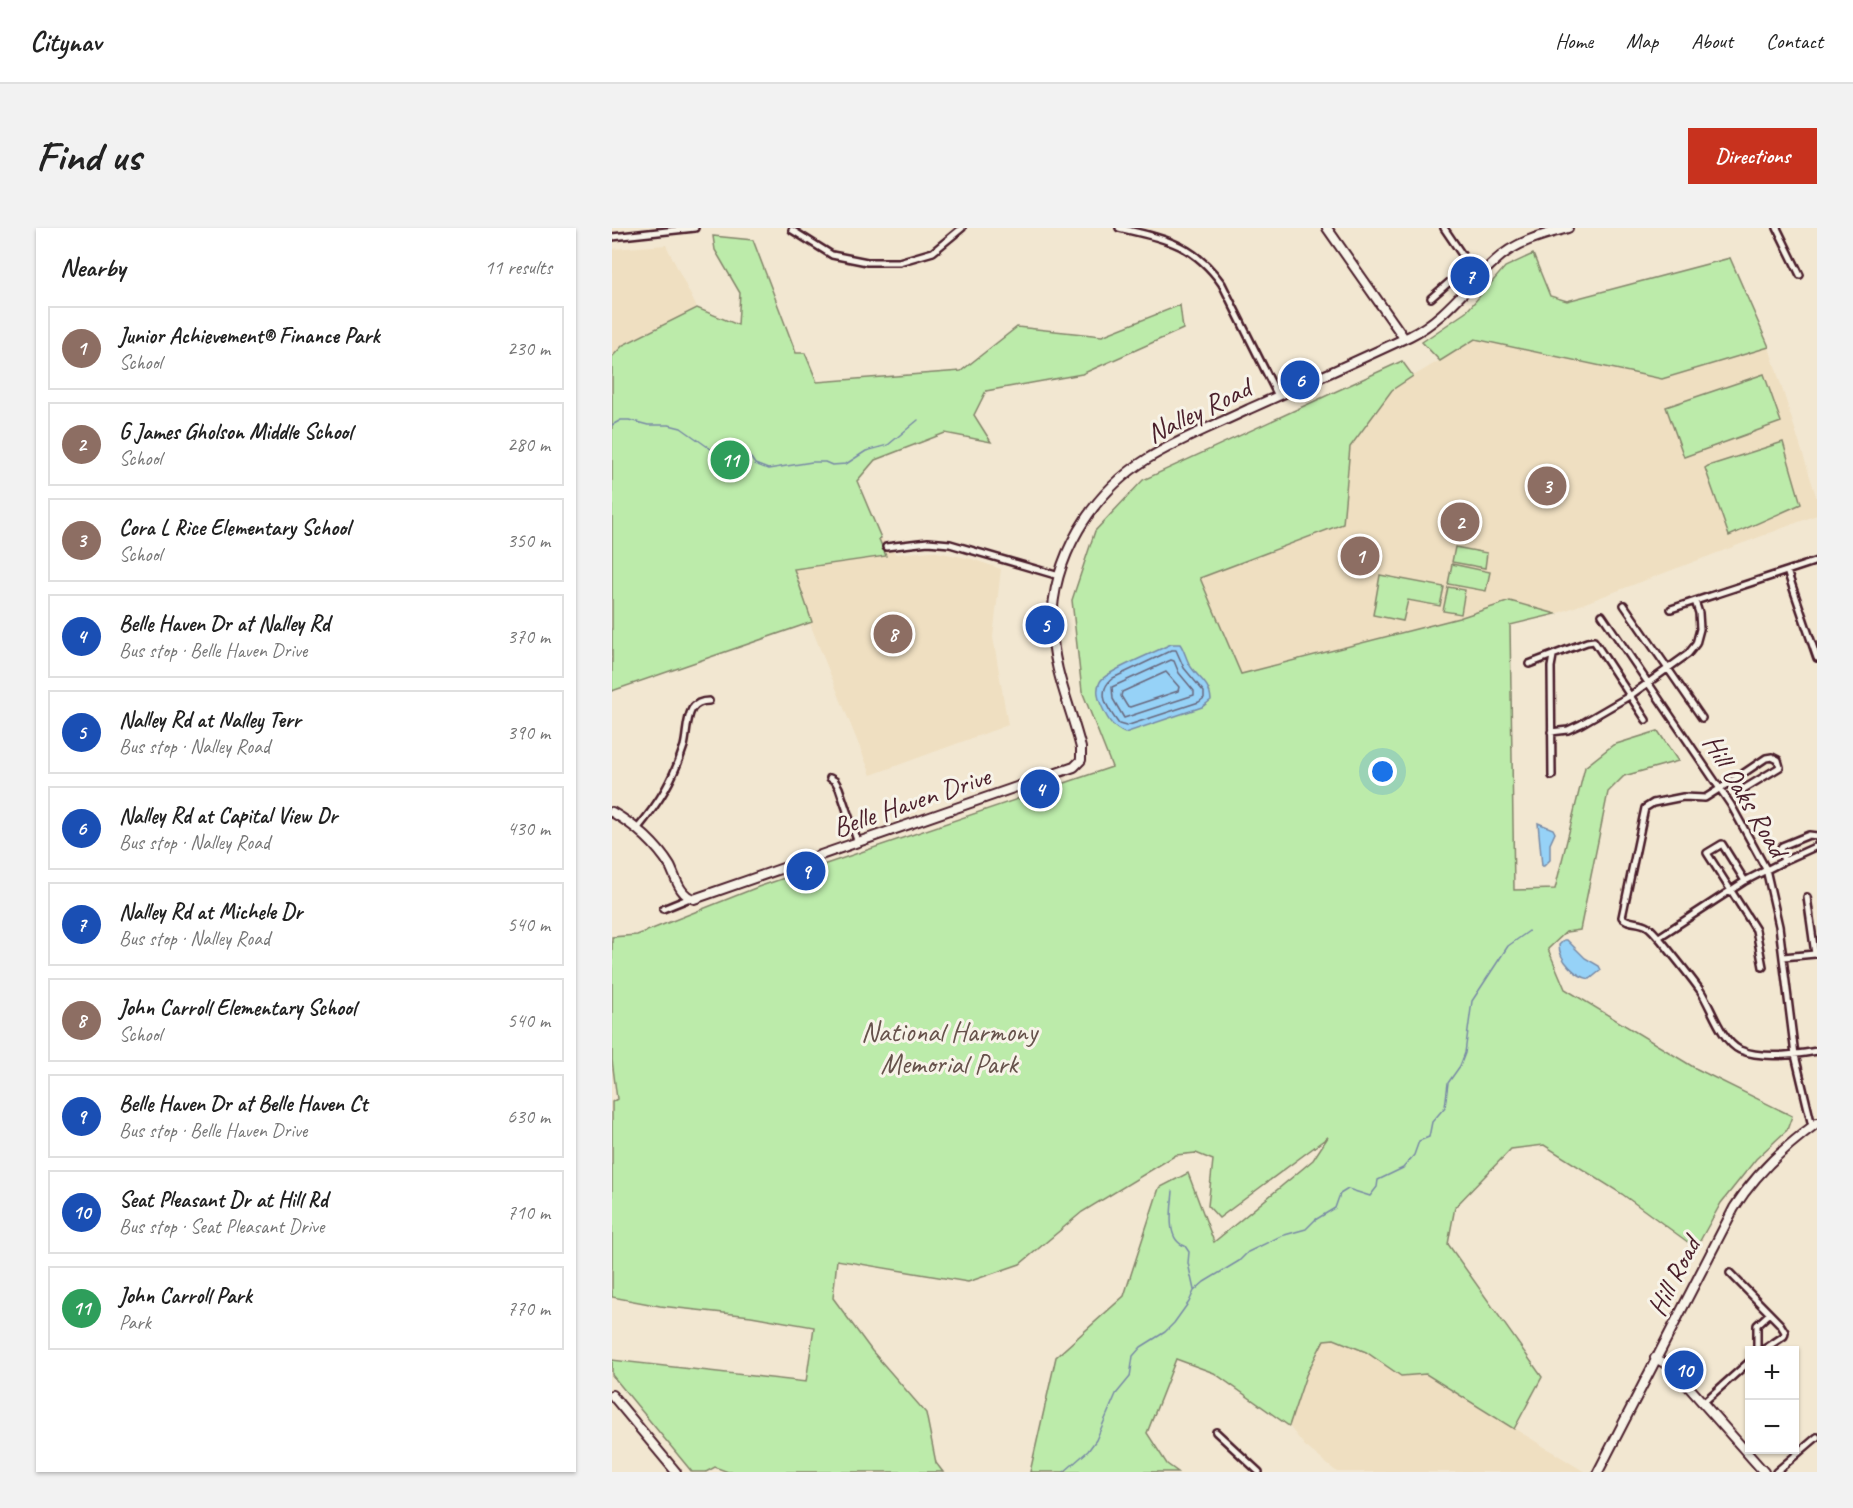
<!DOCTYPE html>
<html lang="en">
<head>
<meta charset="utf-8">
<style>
	body { margin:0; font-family:Caveat,sans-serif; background:#f2f2f2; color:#222 }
	.controls { position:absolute; right:18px; bottom:18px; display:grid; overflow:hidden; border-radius:0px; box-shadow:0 2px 4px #0004 }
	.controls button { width:54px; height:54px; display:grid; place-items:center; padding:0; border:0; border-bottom:2px solid #e0e0e0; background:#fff; color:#222; font:30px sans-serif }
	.you { position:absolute; left:771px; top:544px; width:21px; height:21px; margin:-15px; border:4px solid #fff; border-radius:50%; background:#1a73e8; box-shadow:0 0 0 9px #1a73e833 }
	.badge { display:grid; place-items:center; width:39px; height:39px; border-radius:50%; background:#c8321e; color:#fff; font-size:20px; font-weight:700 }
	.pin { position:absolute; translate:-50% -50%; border:3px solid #fff; box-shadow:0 2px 6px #0006 }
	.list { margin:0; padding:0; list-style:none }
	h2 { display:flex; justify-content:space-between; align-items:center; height:78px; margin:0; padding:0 24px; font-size:26px }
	h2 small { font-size:20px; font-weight:400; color:#767676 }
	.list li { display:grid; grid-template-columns:39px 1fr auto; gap:18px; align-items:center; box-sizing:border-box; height:84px; margin:0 12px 12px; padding:0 12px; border:2px solid #e0e0e0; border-radius:0px }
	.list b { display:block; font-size:22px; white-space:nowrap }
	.list p { margin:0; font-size:20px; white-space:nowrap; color:#767676 }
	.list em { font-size:20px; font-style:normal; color:#767676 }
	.map { position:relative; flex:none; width:1205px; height:1244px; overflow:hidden; border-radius:0px }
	header { display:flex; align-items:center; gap:36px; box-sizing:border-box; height:84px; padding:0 30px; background:#fff; border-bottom:2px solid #e0e0e0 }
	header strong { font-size:28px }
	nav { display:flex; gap:33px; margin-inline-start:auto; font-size:21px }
	.intro { display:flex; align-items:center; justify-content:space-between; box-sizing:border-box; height:144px; padding:0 36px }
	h1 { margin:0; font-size:42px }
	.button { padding:15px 27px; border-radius:0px; background:#c8321e; color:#fff; font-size:21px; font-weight:700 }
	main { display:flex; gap:36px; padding:0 36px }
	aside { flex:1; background:#fff; border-radius:0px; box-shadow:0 2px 4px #0004 }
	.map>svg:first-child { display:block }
	.built { fill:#efdfc1 }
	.green { fill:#bcebaa; stroke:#83856a; stroke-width:1.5 }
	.water { fill:#96d2f7; stroke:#788aa5; stroke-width:1.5 }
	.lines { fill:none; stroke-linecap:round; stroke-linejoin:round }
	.shore { stroke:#68677d; stroke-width:1.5 }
	.stream { stroke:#788aa5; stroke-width:1.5 }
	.street-casing { stroke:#4a1f2b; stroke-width:10 }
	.secondary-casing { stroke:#4a1f2b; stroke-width:12 }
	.street { stroke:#f7f3e8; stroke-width:5 }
	.secondary { stroke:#f7f3e8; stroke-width:8 }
	.labels { text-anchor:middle; stroke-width:6; stroke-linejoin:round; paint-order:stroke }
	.street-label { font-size:28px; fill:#4a1f2b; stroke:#f7f3e8 }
	.park-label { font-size:28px; fill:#66524b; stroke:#f7f3e8 }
</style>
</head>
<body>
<header>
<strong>Citynav</strong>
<nav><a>Home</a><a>Map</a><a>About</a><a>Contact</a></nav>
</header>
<div class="intro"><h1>Find us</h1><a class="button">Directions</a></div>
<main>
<aside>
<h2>Nearby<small>11 results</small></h2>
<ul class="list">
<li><span class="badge" style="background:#8d6e63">1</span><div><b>Junior Achievement® Finance Park</b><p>School</p></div><em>230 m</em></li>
<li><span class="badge" style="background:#8d6e63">2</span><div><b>G James Gholson Middle School</b><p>School</p></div><em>280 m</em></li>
<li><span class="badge" style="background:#8d6e63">3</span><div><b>Cora L Rice Elementary School</b><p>School</p></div><em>350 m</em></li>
<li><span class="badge" style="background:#1a4fb4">4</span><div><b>Belle Haven Dr at Nalley Rd</b><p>Bus stop · Belle Haven Drive</p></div><em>370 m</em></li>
<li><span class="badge" style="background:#1a4fb4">5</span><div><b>Nalley Rd at Nalley Terr</b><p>Bus stop · Nalley Road</p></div><em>390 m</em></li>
<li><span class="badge" style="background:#1a4fb4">6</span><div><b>Nalley Rd at Capital View Dr</b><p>Bus stop · Nalley Road</p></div><em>430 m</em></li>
<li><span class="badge" style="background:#1a4fb4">7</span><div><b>Nalley Rd at Michele Dr</b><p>Bus stop · Nalley Road</p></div><em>540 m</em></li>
<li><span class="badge" style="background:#8d6e63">8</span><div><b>John Carroll Elementary School</b><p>School</p></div><em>540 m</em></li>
<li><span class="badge" style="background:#1a4fb4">9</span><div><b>Belle Haven Dr at Belle Haven Ct</b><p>Bus stop · Belle Haven Drive</p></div><em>630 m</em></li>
<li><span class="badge" style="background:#1a4fb4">10</span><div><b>Seat Pleasant Dr at Hill Rd</b><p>Bus stop · Seat Pleasant Drive</p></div><em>710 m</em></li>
<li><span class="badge" style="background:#2e9e5b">11</span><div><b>John Carroll Park</b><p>Park</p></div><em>770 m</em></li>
</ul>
</aside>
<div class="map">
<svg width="1205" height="1244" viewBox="0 0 1205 1244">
	<rect width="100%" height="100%" fill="#f2e7d1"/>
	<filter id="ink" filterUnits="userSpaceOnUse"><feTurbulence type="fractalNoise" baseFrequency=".0167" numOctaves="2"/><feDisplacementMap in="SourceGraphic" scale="12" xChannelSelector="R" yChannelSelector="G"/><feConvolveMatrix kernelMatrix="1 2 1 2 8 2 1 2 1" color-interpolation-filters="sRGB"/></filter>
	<g filter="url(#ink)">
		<path class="built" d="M54 17 85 80 11 117 0 129V21Z
			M863 111 1050 151 1157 119 1205 271V287L944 386 898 373 847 390 629 446 588 350 731 296 738 219 780 161Z
			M132 295 206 311 269 310 284 326 320 323 360 331 389 341 381 409 396 497 259 547 196 391Z
			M722 1111 754 1124 789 1148 814 1146 973 1244H725L693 1218 677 1198 694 1147 712 1112Z"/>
		<path class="green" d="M101 8 141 12 184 125H193L205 154 349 143 405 99 490 108 568 77 571 101 470 146 374 163 362 187 379 214 333 205 263 232 245 253 269 310 267 311 274 328 182 341 200 394 0 463V129L11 117 85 80 126 97 128 65 103 22Z
			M921 26 938 68 955 73 1118 30 1157 119 1050 151 863 111 828 133 810 114 854 84 893 39Z
			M790 133 801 148 780 162 738 219 731 296 588 350 629 446 847 390 898 373 944 386 898 397 902 662 943 661 973 539 1001 517 1046 503 1066 533 1012 548 996 564 968 702 954 704 936 721 953 761 1083 840 1180 888 1175 902 1144 931 1109 975 1084 1020 1010 966 932 917 899 921 843 979 836 1016 930 1149 902 1201 814 1146 789 1148 754 1124 722 1111 712 1112 694 1147 677 1198 602 1145 564 1131 535 1205 555 1236 566 1244H418L444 1129 512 1068 547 960 576 945 602 1014 701 932 716 909 607 990 596 978 601 932 584 925 564 927 470 984 408 1036 356 1054 225 1032 221 1070 260 1123 314 1185 324 1235 331 1244H116L103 1239 94 1244H80L0 1147V1132L194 1154 202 1099 139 1088 48 1078 0 1069V874L5 871 0 832V709L25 707 146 659 500 539 470 463 460 372 483 303 531 252Z
			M1152 146 1169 194 1072 229 1054 179Z
			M1171 214 1189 276 1117 308 1093 240 1096 238Z
			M843 319 875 325 873 340 840 334Z
			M840 336 878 344 874 363 836 356Z
			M768 347 832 359 828 378 796 372 791 393 761 387Z
			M836 359 853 362 849 386 831 383Z"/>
		<path class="water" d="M559 416H568C573 423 574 432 579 439 588 452 598 455 599 472L590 479 513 505C501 500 496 492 491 481 487 473 483 462 488 454 492 444 546 423 559 416Z
			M926 595 941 601 943 605 938 616V632L932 638H930Z
			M952 712H955L973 730 987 738 989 742 978 751C964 749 947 732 947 717Z"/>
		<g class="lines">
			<path class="shore" d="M560 422H564L572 440 592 464V470L587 474 514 498 507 496C496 481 483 464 501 450Z
				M559 432 562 433 567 445 582 463V467L512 490 501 471 500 459Z
				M554 444 567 459 566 463 518 479 515 478 509 468 510 464Z"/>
			<path class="stream" d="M0 197 9 192H17L36 197H57L69 200 103 224 111 227 133 226 139 230 143 236 156 241 200 234H213L220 237 234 236 254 223 276 217 306 192
				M561 963C560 979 553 1012 573 1018L577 1024 576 1035 582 1062
				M452 1244 476 1223 484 1212 504 1166 518 1149 521 1128 529 1119 553 1104 562 1095 577 1074 582 1063 592 1054 627 1033 636 1024 669 1008 694 1001 703 992 723 980 728 966 736 961 758 968 765 959 766 952 791 940 802 927 807 913 817 909 820 894 833 879 836 855 848 838 853 825 860 773 896 718 917 703"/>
			<g class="street-casing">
				<path id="street" d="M507 0C553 11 581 15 610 56L666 168
					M832 0 857 37 868 48
					M1165 0 1188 47
					M180 2 220 27 255 34H287L321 24 350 0
					M0 9 83 0
					M819 70 857 37
					M274 319 316 314 338 316 447 348
					M1175 343 1205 430
					M1012 377 1090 490
					M1059 381 1205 333
					M990 387 1119 577 1154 641 1167 698 1183 827 1200 898
					M917 436 975 414 982 413 1034 492
					M939 504 956 502 969 496 1019 467 1076 426 1084 416 1088 401 1087 385 1083 373
					M1160 529 1166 532 1168 539 1130 562 1123 551 1154 530Z
					M940 548 939 439 941 428
					M218 550 223 553 227 560 246 615
					M1123 551 1093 570 1071 569 1041 575 1033 580 1010 689C1016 696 1027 693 1035 698 1040 701 1044 707 1048 711 1061 727 1075 744 1088 762 1099 778 1109 813 1128 822 1149 831 1183 827 1205 823
					M26 600C48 573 61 552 72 518 75 507 74 491 80 481 84 475 90 473 97 473
					M1205 608 1197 607 1170 618 1168 621 1172 633 1205 618
					M1133 653 1110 616 1095 625 1144 702 1151 739
					M51 681 78 670
					M1047 709 1133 653 1172 633
					M1171 729 1203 726 1195 669
					M1118 1045 1168 1096 1173 1104 1172 1108 1151 1122
					M1145 1122V1097L1157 1086
					M1092 1174 1138 1133
					M604 1204 647 1244
					M1164 1244 1205 1209"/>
			</g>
			<g class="secondary-casing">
				<path id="secondary" d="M715 0 792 110
					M0 584C24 598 43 614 58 638 64 650 68 668 82 671L462 539 469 532V520C458 476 441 444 440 397 440 330 479 266 535 231 567 211 604 197 637 181 691 157 745 133 798 108 833 91 855 58 883 33 903 14 930 7 956 0
					M1043 1130 1056 1137 1068 1149 1152 1244
					M0 1167 64 1244
					M986 1244 1122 980C1144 945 1172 919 1205 895"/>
			</g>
			<use href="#street" class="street"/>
			<use href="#secondary" class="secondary"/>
		</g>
	</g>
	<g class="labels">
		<g class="street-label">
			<text transform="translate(586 182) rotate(-26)" y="10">Nalley Road</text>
			<text transform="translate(1134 567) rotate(59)" y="10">Hill Oaks Road</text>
			<text transform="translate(299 573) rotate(-19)" y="10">Belle Haven Drive</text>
			<text transform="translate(1061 1048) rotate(-63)" y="10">Hill Road</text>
		</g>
		<g class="park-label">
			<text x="337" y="813">National Harmony<tspan x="337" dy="32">Memorial Park</tspan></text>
		</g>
	</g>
</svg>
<div class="controls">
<button>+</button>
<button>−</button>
</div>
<div class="you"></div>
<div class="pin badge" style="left:748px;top:328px;background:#8d6e63">1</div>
<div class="pin badge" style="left:848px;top:294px;background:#8d6e63">2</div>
<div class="pin badge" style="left:935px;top:258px;background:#8d6e63">3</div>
<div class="pin badge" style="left:428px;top:561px;background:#1a4fb4">4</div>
<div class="pin badge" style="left:433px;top:397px;background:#1a4fb4">5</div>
<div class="pin badge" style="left:688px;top:152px;background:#1a4fb4">6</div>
<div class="pin badge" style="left:858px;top:48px;background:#1a4fb4">7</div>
<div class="pin badge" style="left:281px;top:406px;background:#8d6e63">8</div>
<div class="pin badge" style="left:194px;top:643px;background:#1a4fb4">9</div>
<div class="pin badge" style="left:1072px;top:1142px;background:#1a4fb4">10</div>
<div class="pin badge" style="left:118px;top:232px;background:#2e9e5b">11</div>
</div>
</main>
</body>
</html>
